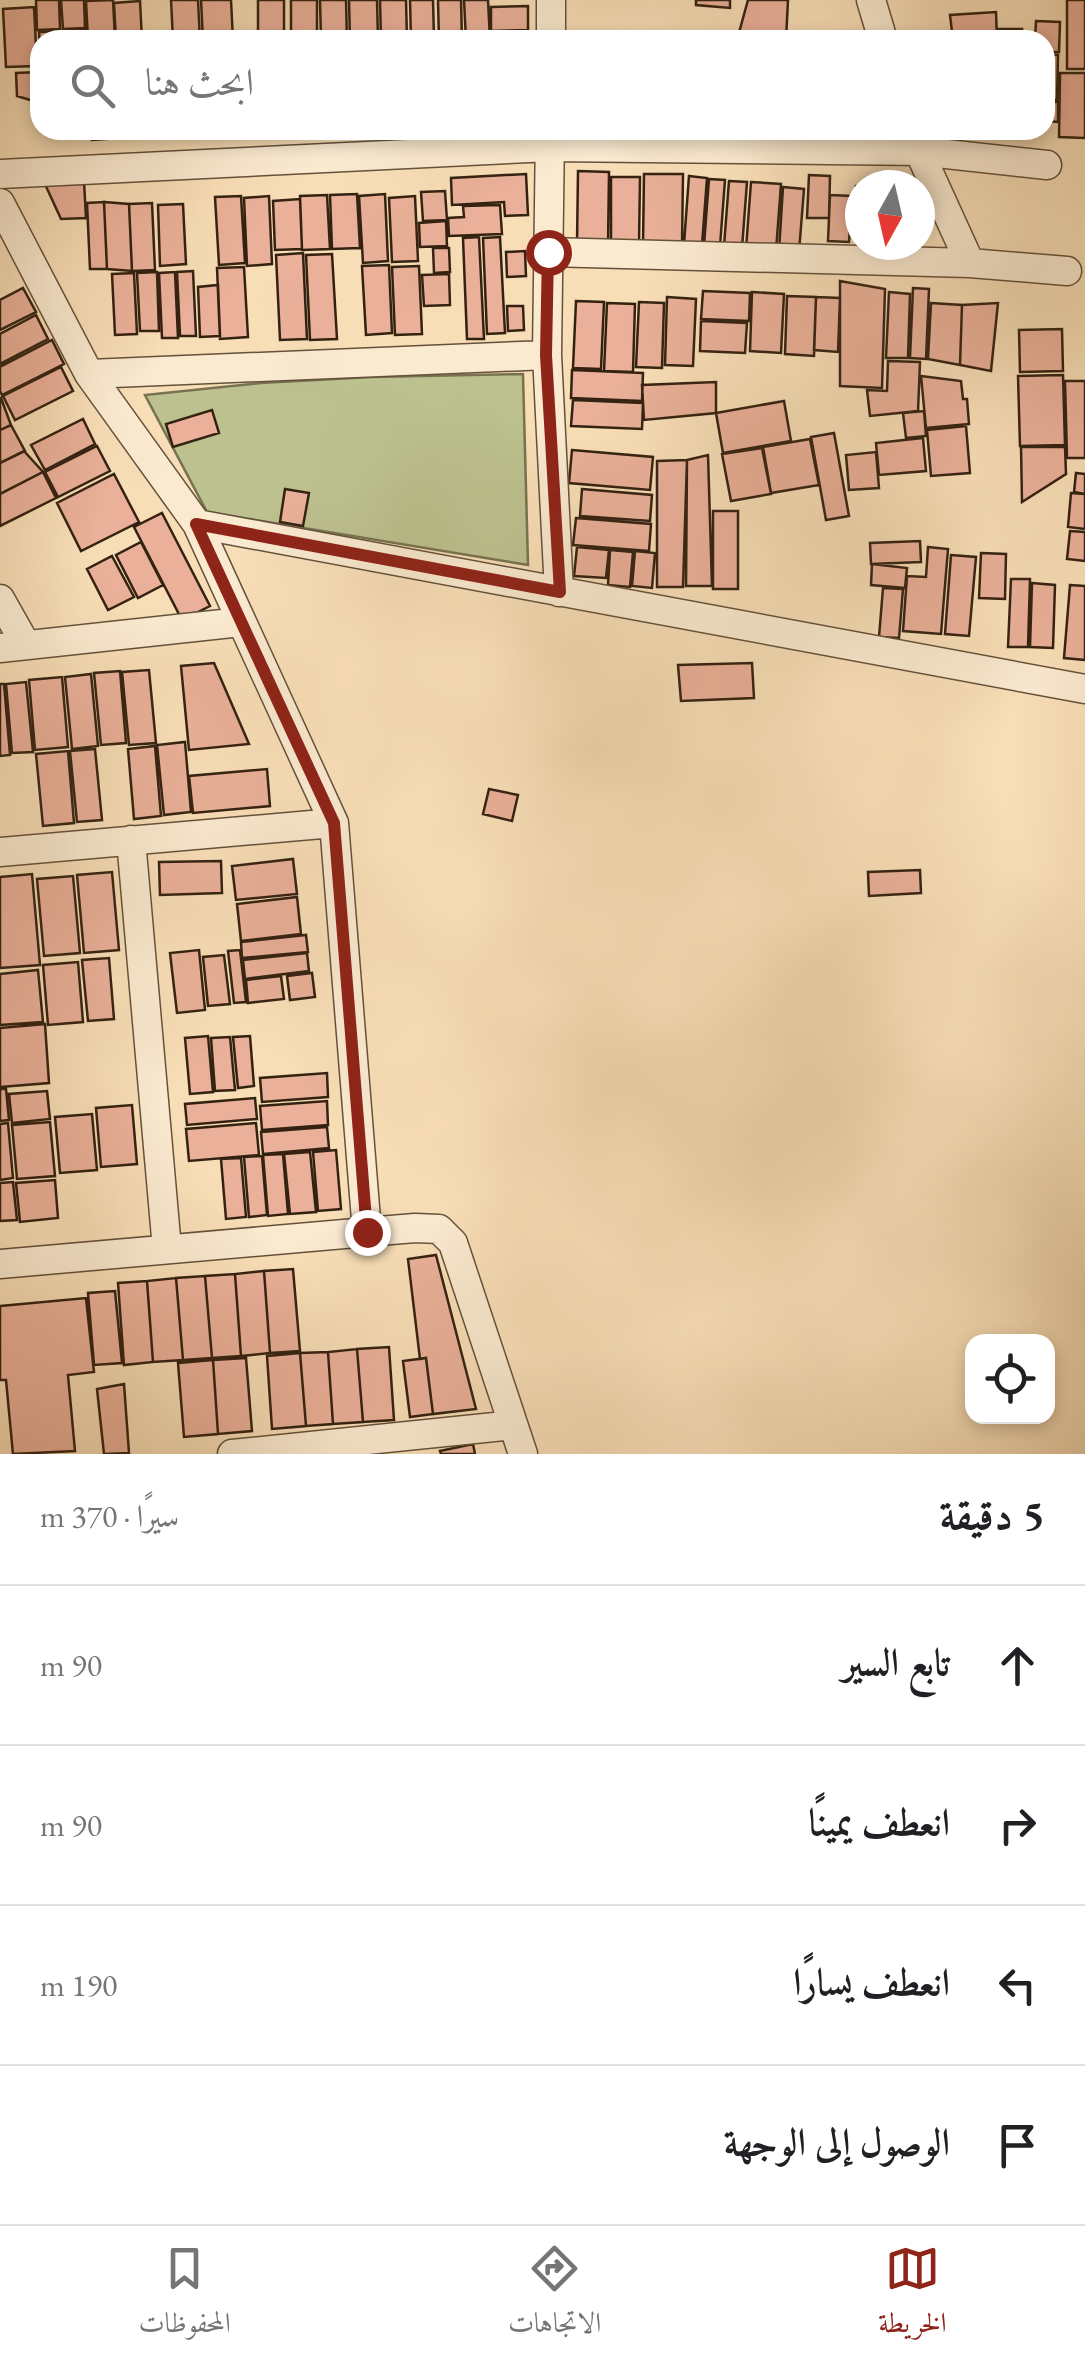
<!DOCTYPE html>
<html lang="ar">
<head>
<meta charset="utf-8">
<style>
	body { margin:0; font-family:"EB Garamond",Amiri,serif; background:#f6f6f6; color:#202124; direction:rtl }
	.controls { position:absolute; right:30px; bottom:30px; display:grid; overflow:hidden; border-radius:20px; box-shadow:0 5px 15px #0003 }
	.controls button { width:90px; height:90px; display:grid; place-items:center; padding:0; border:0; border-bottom:2px solid #e0e0e0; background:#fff; color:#202124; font:50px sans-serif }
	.compass { position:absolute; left:845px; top:170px; width:90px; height:90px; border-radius:50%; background:#fff; box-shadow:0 5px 15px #0003; rotate:188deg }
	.stop { position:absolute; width:30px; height:30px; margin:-22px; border:8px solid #8f2418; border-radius:50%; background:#fff }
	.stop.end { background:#8f2418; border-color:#fff; box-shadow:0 2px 10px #0008 }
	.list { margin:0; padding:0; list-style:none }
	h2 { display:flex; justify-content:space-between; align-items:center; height:130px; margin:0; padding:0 40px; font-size:42px }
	h2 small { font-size:32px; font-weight:400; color:#757577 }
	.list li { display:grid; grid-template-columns:65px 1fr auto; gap:30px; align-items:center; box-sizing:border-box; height:160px; padding:0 40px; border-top:2px solid #e0e0e0 }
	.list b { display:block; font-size:38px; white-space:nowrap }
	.list em { font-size:32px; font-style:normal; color:#757577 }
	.icon { flex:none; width:55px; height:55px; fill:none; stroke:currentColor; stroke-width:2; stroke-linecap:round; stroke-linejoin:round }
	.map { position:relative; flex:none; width:1085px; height:1454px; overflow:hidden; direction:ltr }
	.search { position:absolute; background:#fff; box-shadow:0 5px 15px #0003; left:30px; right:30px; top:30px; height:110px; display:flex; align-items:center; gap:25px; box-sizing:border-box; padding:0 35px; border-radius:30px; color:#757577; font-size:38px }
	.sheet { height:770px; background:#fff }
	nav { display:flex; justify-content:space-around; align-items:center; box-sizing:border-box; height:140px; border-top:2px solid #e0e0e0; background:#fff; font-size:28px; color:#757577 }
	nav a { display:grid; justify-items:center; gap:5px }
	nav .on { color:#8f2418 }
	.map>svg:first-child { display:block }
	.green { fill:#bcc18f; stroke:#787250; stroke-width:2.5 }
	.building { fill:#eab099; stroke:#342211; stroke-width:2.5 }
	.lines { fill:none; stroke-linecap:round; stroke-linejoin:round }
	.minor-casing { stroke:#65513a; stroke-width:31 }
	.minor { stroke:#faead0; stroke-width:28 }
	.route { stroke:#8f2418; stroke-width:12 }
</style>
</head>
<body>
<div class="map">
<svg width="1085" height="1454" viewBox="0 0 1085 1454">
	<rect width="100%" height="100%" fill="#f8deb7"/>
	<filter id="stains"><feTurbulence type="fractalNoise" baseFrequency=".002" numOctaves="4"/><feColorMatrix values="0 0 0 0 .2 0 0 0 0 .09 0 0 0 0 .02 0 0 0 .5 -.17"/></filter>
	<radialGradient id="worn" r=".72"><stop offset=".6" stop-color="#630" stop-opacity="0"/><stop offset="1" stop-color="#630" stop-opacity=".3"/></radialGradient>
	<path class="green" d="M523 374 528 565 207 512 145 395 261 383 372 377Z"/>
	<path class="building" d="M36 0H59L60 29 37 30Z
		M61 0H84L85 28 63 29Z
		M113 0 115 40H88L86 1Z
		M171 0H198L200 40H173Z
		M201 0H231L233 40H203Z
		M258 0H284V40H258Z
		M291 0H317V40H291Z
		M320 0H346L347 40H321Z
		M349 0H377L378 40H350Z
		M380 0H406L407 40H381Z
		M410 0H433L434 40H411Z
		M438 0H461L462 40H439Z
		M464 0H488L490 40H466Z
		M696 0H730V8L696 5Z
		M748 0H788L786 40H737Z
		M1067 0H1085V69H1067Z
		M140 1 142 40H116L114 3Z
		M528 6V30L491 31V7Z
		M34 7 37 66 6 67 3 9Z
		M996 12 997 40H953L950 15Z
		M1036 21 1060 22 1059 52H1045V40H1035Z
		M998 29H1022V40H998Z
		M86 30V40H61V31Z
		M59 31V40H40V51L39 32Z
		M1045 54 1058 55 1057 100 1045 99Z
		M40 72V103L17 96 16 73Z
		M1060 73H1085V138L1059 137Z
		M1045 101 1058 102V122L1045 121Z
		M92 130H119V138L92 140Z
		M122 130H146V136L122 137Z
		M710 130H844L849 150Z
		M844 130H875V134L849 150Z
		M922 130H1019V137L922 135Z
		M578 171 609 172 608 245H577Z
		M526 174 528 215 505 216 504 202 452 205 451 178Z
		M644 174H683L682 246H643Z
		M809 175 830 176 829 218H807Z
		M689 176 707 178 702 245 684 244Z
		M611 177H640L639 245H611Z
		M709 179 725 180 720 246 704 245Z
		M84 181 86 218 61 219 44 182Z
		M729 181 747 182 742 248 724 246Z
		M751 182 781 184 776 251 746 249Z
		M856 186H860V239L853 238Z
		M783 187 804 189 799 252 779 251Z
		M445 191 447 220 423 221 421 192Z
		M357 194 360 248 332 249 330 195Z
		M385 194 388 261 363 263 359 196Z
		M327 195 330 249 302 250 300 196Z
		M830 195 852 196 849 242 828 241Z
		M241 196 245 263 219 265 215 197Z
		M269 196 272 264 247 266 244 198Z
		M415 196 418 261 392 262 389 198Z
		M300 199 302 249 275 250 273 201Z
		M104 202 107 269H90L87 203Z
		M104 202 129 204 132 271 107 269Z
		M152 203 155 270 132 271 129 204Z
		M183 204 186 264 160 266 158 205Z
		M500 205 502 234 449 236 448 218 464 217 463 206Z
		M446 221 447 246 420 247 419 223Z
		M479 237 484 339H467L463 238Z
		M500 237 505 333 487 334 483 238Z
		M433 248H449L450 272 434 273Z
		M525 251 526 276 507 277 506 252Z
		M303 253 307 339 280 340 276 255Z
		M332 254 337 339 310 340 306 255Z
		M389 265 392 333 366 335 362 266Z
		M419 266 422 334 395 335 392 267Z
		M244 267 248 337 220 339 217 268Z
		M193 271 196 336H180L177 272Z
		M157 272 159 331H140L137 273Z
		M175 272 178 338H162L159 273Z
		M134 273 137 334 115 335 112 274Z
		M449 274 450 305 424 306 422 275Z
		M840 281 885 289 882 388 840 386Z
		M218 285 220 336 200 337 198 287Z
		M23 288 36 312 0 330V300Z
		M913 288 929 289 926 359 910 358Z
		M703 291 750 293 749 321 701 319Z
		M752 292 784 294 781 353 750 351Z
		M889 292 910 294 908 358H886Z
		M787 296 816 297 814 356 785 354Z
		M667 297 696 299 693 366 665 365Z
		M816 297 840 298 838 352 814 350Z
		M576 301 604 302 601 369 573 368Z
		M639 302 664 303 662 368 636 367Z
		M607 303 635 304 633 372 604 371Z
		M931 303 962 305 960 365 928 359Z
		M998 303 991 371 960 365 962 305Z
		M507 306H523L524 330 508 331Z
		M36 315 48 339 0 364V334Z
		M701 321 747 323 745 353 700 351Z
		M1062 329 1063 371 1020 372 1019 330Z
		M52 340 64 364 2 395 0 391V367Z
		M888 361 920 362 918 411 870 416 867 390 887 391Z
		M61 367 73 391 15 420 3 396Z
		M572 370 643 373 642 401 571 398Z
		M1063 375 1065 445 1020 446 1018 376Z
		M921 376 961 381 963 399H967L969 424 926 428Z
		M1065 381H1085V458H1067Z
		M716 382V413L644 420 642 385Z
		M1 398 11 425 0 430V399Z
		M573 400 643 403 642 429 571 426Z
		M784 401 791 441 723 453 716 413Z
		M212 410 219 433 173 447 166 424Z
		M924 411 926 436 906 438 903 413Z
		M83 419 95 444 45 470 31 445Z
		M11 425 25 451 0 463V430Z
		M966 426 970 473 931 476 927 430Z
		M834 433 849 516 826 520 811 437Z
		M923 438 926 471 879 475 876 443Z
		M810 439 819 485 771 493 763 447Z
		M97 446 110 471 58 497 45 472Z
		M1021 447H1065L1066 474 1022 502Z
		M762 448 771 494 731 501 722 454Z
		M572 450 653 457 650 490 569 483Z
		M24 451 43 472 0 494V463Z
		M876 452 879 488 849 490 846 455Z
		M708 455 712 586H686L687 460Z
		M687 460 683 587H657V461Z
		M43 472 56 498 0 526V494Z
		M1076 473 1085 474V494L1074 492Z
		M114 474 139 522 81 551 57 503Z
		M285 489 309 493 303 526 280 522Z
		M582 489 652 495 650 521 580 516Z
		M1071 493 1085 494V529L1068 527Z
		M713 511H738V589H713Z
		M162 513 210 606 182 620 134 527Z
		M576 518 651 524 649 551 573 545Z
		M1070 531 1085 532V561L1067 559Z
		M920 541 921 562 871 564 870 543Z
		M141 542 163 585 138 598 116 555Z
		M577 547 609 550 606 578 574 576Z
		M928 547 948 549 941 634 903 631 907 576 926 577Z
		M610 550 633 552 630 587 608 585Z
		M635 551 655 553 652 588 632 586Z
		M981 553 1006 554 1005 599 979 598Z
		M951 555 976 557 969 636 945 634Z
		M112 556 134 597 108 610 87 569Z
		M872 564 907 568 905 588 871 585Z
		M1011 579H1030L1028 647H1008Z
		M1032 583 1055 585 1053 648 1030 647Z
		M1070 585 1085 586V660L1064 658Z
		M883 588 903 589 899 638 879 637Z
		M214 663 249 744 189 750 181 666Z
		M752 663 754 698 681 701 678 665Z
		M149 670 156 743 129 745 122 672Z
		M120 671 126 743 101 745 94 673Z
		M91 674 98 746 72 749 65 677Z
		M62 677 68 747 35 750 29 680Z
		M26 682 33 752 12 753 6 684Z
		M0 684H4L10 755 0 756Z
		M185 742 191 812 164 815 157 745Z
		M155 746 161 816 134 819 128 749Z
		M95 749 102 820 77 822 70 751Z
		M68 751 74 823 43 826 36 754Z
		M267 769 270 806 193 813 189 776Z
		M489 789 518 795 512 821 483 814Z
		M293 859 297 894 236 900 232 866Z
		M221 861 222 893 160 895 159 862Z
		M920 870 921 893 869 896 868 872Z
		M112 872 119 950 84 953 77 875Z
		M32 874 40 965 0 968V877Z
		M73 876 80 953 44 956 37 879Z
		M297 897 301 934 241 941 237 904Z
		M306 935 308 952 242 958 241 942Z
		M199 950 205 1010 177 1013 170 953Z
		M240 950 246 1002 234 1003 228 951Z
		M307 953 309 971 245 979 243 960Z
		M224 955 230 1004 208 1006 203 957Z
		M109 958 114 1019 88 1021 82 960Z
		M78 962 83 1022 48 1025 43 965Z
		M38 970 43 1022 0 1025V974Z
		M312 973 315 997 290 1000 287 976Z
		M281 976 284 999 248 1003 246 980Z
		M45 1024 49 1083 0 1087V1028Z
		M208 1036 213 1092 190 1094 185 1038Z
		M250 1036 254 1086 238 1088 233 1037Z
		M230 1037 235 1090 215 1091 211 1038Z
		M327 1073 328 1097 262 1102 260 1078Z
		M0 1089H6L9 1120 0 1121Z
		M47 1091 50 1119 12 1123 9 1094Z
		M255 1098 257 1119 187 1125 185 1104Z
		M327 1101 328 1125 262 1130 260 1106Z
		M132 1105 137 1164 101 1167 96 1108Z
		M92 1114 97 1170 60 1173 55 1117Z
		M50 1122 55 1176 17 1179 12 1125Z
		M8 1123 13 1178 0 1180V1124Z
		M256 1123 259 1155 189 1161 186 1129Z
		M327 1127 329 1148 263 1154 261 1132Z
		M336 1150 341 1209 318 1211 313 1152Z
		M310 1152 316 1212 290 1214 284 1154Z
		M283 1154 288 1214 268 1216 263 1155Z
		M262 1156 267 1215 249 1217 244 1157Z
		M241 1158 246 1217 226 1219 221 1159Z
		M55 1180 58 1218 20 1222 16 1183Z
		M13 1182 17 1220 0 1221V1183Z
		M436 1255 476 1409 433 1414 426 1358 420 1359 408 1259Z
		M293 1269 300 1351 270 1353 264 1271Z
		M264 1271 270 1353 241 1356 235 1274Z
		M235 1274 241 1356 212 1358 205 1276Z
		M205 1276 212 1358 183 1360 176 1278Z
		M176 1278 183 1360 153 1362 147 1281Z
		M147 1281 153 1362 124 1365 118 1283Z
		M115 1291 122 1363 94 1365 88 1293Z
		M86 1298 94 1372 68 1375 75 1451 13 1454 6 1380H0V1306Z
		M389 1347 394 1420 363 1422 357 1349Z
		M357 1349 363 1422 333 1424 328 1352Z
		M328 1352 333 1424 306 1426 300 1353Z
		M300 1353 306 1426 272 1429 267 1356Z
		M246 1358 252 1431 218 1434 213 1360Z
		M426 1358 433 1414 410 1417 403 1361Z
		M213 1360 218 1434 184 1437 178 1363Z
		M124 1384 129 1453 104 1454 97 1389Z
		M473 1444 475 1454H441L440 1451Z"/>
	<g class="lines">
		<g class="minor-casing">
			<path id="minor" d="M871 0 883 40
				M551 40V0
				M913 130 919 151 970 263
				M550 131 547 355 559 592
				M0 174 550 147 919 151 1047 165
				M0 203 89 374 197 524 334 823 367 1232
				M548 252 970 263 1067 271
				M89 374 547 355
				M197 524 1085 689
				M0 599 26 645
				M0 648 241 622
				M131 840 167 1249
				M0 852 334 823
				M0 1264 367 1232 415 1228 439 1229 453 1243 523 1454
				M232 1454 513 1425"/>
		</g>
		<use href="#minor" class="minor"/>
	</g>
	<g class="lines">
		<path class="route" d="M367 1232 334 823 196 524 560 592 546 355 548 252"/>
	</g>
	<rect width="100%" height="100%" filter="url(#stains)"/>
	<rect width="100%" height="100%" fill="url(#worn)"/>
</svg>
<div class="controls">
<button><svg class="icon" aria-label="locate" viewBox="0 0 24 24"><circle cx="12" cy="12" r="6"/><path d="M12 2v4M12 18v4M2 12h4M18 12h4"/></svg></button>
</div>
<svg class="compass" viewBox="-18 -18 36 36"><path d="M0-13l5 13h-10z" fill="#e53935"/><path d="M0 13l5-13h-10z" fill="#757577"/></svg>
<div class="stop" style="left:548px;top:252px"></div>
<div class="stop end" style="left:367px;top:1232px"></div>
<div class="search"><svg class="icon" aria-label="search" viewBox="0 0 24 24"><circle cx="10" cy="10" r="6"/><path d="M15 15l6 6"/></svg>ابحث هنا</div>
</div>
<section class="sheet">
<h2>5 دقيقة<small>سيرًا · 370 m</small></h2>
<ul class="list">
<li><svg class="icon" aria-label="ahead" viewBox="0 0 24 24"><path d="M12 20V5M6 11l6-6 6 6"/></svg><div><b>تابع السير</b></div><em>90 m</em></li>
<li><svg class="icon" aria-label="right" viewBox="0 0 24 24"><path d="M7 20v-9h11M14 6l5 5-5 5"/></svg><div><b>انعطف يمينًا</b></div><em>90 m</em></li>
<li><svg class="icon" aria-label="left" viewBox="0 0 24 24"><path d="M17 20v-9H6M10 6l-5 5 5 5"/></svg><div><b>انعطف يسارًا</b></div><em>190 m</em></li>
<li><svg class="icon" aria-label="arrive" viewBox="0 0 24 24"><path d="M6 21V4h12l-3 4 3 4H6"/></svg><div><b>الوصول إلى الوجهة</b></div></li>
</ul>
</section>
<nav>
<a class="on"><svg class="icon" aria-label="map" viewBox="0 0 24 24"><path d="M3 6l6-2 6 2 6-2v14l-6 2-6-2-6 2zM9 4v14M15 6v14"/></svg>الخريطة</a>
<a><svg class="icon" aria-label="directions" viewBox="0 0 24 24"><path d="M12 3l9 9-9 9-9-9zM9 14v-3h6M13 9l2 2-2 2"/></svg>الاتجاهات</a>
<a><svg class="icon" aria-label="saved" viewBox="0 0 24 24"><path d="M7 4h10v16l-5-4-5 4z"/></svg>المحفوظات</a>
</nav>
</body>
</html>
